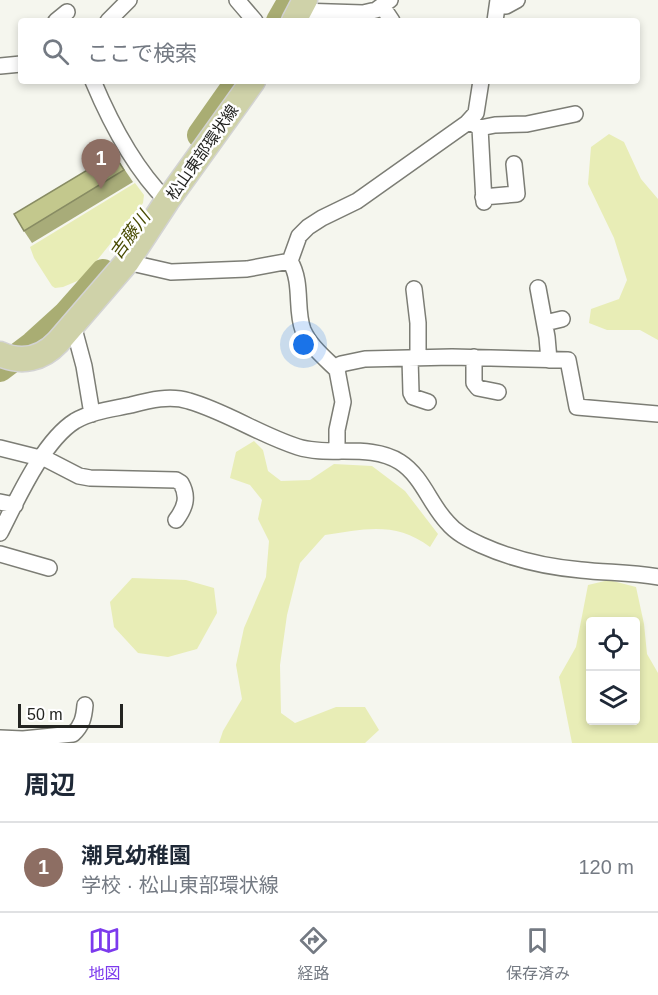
<!DOCTYPE html>
<html lang="ja">
<head>
<meta charset="utf-8">
<style>
	body { margin:0; font-family:Arial,"Noto Sans JP",sans-serif; background:#f6f6f7; color:#1f2937 }
	.controls { position:absolute; right:18px; bottom:18px; display:grid; overflow:hidden; border-radius:6px; box-shadow:0 3px 9px #0003 }
	.controls button { width:54px; height:54px; display:grid; place-items:center; padding:0; border:0; border-bottom:2px solid #e0e1e3; background:#fff; color:#1f2937; font:30px sans-serif }
	.scale { position:absolute; left:18px; bottom:15px; width:105px; box-sizing:border-box; padding-left:6px; border:3px solid #232421; border-top:0; font-size:16px; line-height:21px; white-space:nowrap; color:#232421; -webkit-text-stroke:4px #fff; paint-order:stroke }
	.you { position:absolute; left:304px; top:345px; width:21px; height:21px; margin:-15px; border:4px solid #fff; border-radius:50%; background:#1a73e8; box-shadow:0 0 0 9px #1a73e833 }
	.badge { display:grid; place-items:center; width:39px; height:39px; border-radius:50%; background:#7c3aed; color:#fff; font-size:20px; font-weight:700 }
	.pin { position:absolute; translate:-50% -50px; filter:drop-shadow(0 2px 3px #0008) }
	.pin::after { content:''; position:absolute; top:32px; width:21px; height:18px; background:inherit; clip-path:polygon(0 0,100% 0,50% 100%) }
	.list { margin:0; padding:0; list-style:none }
	h2 { display:flex; justify-content:space-between; align-items:center; height:78px; margin:0; padding:0 24px; font-size:26px }
	h2 small { font-size:20px; font-weight:400; color:#747a83 }
	.list li { display:grid; grid-template-columns:39px 1fr auto; gap:18px; align-items:center; box-sizing:border-box; height:90px; padding:0 24px; border-top:2px solid #e0e1e3 }
	.list b { display:block; font-size:22px; white-space:nowrap }
	.list p { margin:0; font-size:20px; white-space:nowrap; color:#747a83 }
	.list em { font-size:20px; font-style:normal; color:#747a83 }
	.icon { flex:none; width:33px; height:33px; fill:none; stroke:currentColor; stroke-width:2; stroke-linecap:round; stroke-linejoin:round }
	.map { position:relative; flex:none; width:658px; height:743px; overflow:hidden }
	.search { position:absolute; background:#fff; box-shadow:0 3px 9px #0003; left:18px; right:18px; top:18px; height:66px; display:flex; align-items:center; gap:15px; box-sizing:border-box; padding:0 21px; border-radius:6px; color:#747a83; font-size:22px }
	.sheet { height:168px; background:#fff }
	nav { display:flex; justify-content:space-around; align-items:center; box-sizing:border-box; height:84px; border-top:2px solid #e0e1e3; background:#fff; font-size:16px; color:#747a83 }
	nav a { display:grid; justify-items:center; gap:3px }
	nav .on { color:#7c3aed }
	.map>svg:first-child { display:block }
	.green { fill:#e8edb6; fill-rule:evenodd }
	.lines { fill:none; stroke-linecap:round; stroke-linejoin:round }
	.river { stroke:#a9ad73; stroke-width:26 }
	.minor-casing { stroke:#7c7d75; stroke-width:18 }
	.primary-casing { stroke:#d3d3d3; stroke-width:27 }
	.minor { stroke:#fff; stroke-width:15 }
	.primary { stroke:#cfd2a9; stroke-width:24 }
	.wall { fill:#a8ac79 }
	.building { fill:#c3c88d; stroke:#888c63; stroke-width:1.5 }
	.labels { text-anchor:middle; stroke-width:5; stroke-linejoin:round; paint-order:stroke }
	.street-label { font-size:16px; fill:#232421; stroke:#fff }
	.water-label { font-size:18px; font-style:italic; fill:#494c03; stroke:#fff }
</style>
</head>
<body>
<div class="map">
<svg width="658" height="743" viewBox="0 0 658 743">
	<rect width="100%" height="100%" fill="#f5f6ee"/>
	<path class="green" d="M609 134 624 142 641 179 658 199V340L640 330H607L589 323 591 309 619 299 627 280 614 238 588 184 591 147Z
		M135 183 144 195 143 203 82 279 63 287 55 288 52 286 34 258 30 247Z
		M254 441 263 450 268 471 281 481 310 480 334 464 372 466 405 491 438 534 430 547C396 521 364 529 325 535L300 563 287 615 280 665 281 713 295 723 336 707H365L379 730 365 743H219L223 731 242 699 236 665 244 628 266 577 269 541 258 519 262 500 250 485 230 478 236 452Z
		M132 578 186 580 214 588 217 613 197 649 168 657 138 653 114 627 110 602Z
		M609 580 636 587 644 624 647 654 658 673V743H572L559 677 576 647 588 585ZM590 622H636V720H590Z"/>
	<g class="lines">
		<path class="river" d="M279 21 291 0
			M200 135 238 81
			M0 369 33 344 65 315 103 272"/>
		<g class="minor-casing">
			<path id="minor" d="M237 0 255 21
				M382 6 392 21
				M498 6H506L517 0
				M299 11 363 13 376 10 390 0
				M56 21 67 12
				M108 21 129 0
				M495 21 498 0
				M0 66 21 64
				M93 81C111 124 134 168 167 201
				M469 121 480 128 495 125 527 124 575 114
				M480 128 484 202
				M483 197 517 194 514 164
				M290 261C303 283 295 309 303 330 310 346 325 358 337 370
				M127 262 171 272 247 269 290 261 299 236 308 227 322 218 357 201 467 123 476 113 481 81
				M538 288 547 337 549 360
				M414 289 418 323V358
				M545 323 562 319
				M73 325 84 366 92 414
				M474 357V383L478 388 498 392
				M410 358 411 393 413 397 428 402
				M0 448 48 460 79 476 90 478 176 480 181 483C189 497 185 508 176 520
				M337 451V430L343 402 337 370 341 364 365 359 452 357 568 360 577 407 658 414
				M0 502 15 505
				M0 533C17 500 43 441 75 421 92 411 113 409 131 405 150 400 170 395 189 401 227 412 260 435 298 447 330 457 370 443 400 462 422 476 430 504 447 522 456 533 468 539 481 545 512 559 547 567 581 570 607 573 632 572 658 577
				M0 554 49 568
				M0 738 23 739 73 734C82 726 84 717 85 705"/>
		</g>
		<g class="primary-casing">
			<path id="primary" d="M294 21 305 0
				M0 354C22 364 42 359 58 342L127 262 167 201 253 81"/>
		</g>
		<use href="#minor" class="minor"/>
		<use href="#primary" class="primary"/>
	</g>
	<path class="wall" d="M114 154 133 182 32 243 24 231Z"/>
	<path class="building" d="M114 154 124 170 24 231 14 214Z"/>
	<g class="labels">
		<g class="street-label">
			<text transform="translate(202 152) rotate(-55)" y="6">松山東部環状線</text>
		</g>
		<g class="water-label">
			<text transform="translate(130 235) rotate(-54)" y="6">吉藤川</text>
		</g>
	</g>
</svg>
<div class="controls">
<button><svg class="icon" aria-label="locate" viewBox="0 0 24 24"><circle cx="12" cy="12" r="6"/><path d="M12 2v4M12 18v4M2 12h4M18 12h4"/></svg></button>
<button><svg class="icon" aria-label="layers" viewBox="0 0 24 24"><path d="M12 4l9 5-9 5-9-5zM3 14l9 5 9-5"/></svg></button>
</div>
<div class="scale">50 m</div>
<div class="you"></div>
<div class="pin badge" style="left:101px;top:189px;background:#8d6e63">1</div>
<div class="search"><svg class="icon" aria-label="search" viewBox="0 0 24 24"><circle cx="10" cy="10" r="6"/><path d="M15 15l6 6"/></svg>ここで検索</div>
</div>
<section class="sheet">
<h2>周辺<small></small></h2>
<ul class="list">
<li><span class="badge" style="background:#8d6e63">1</span><div><b>潮見幼稚園</b><p>学校 · 松山東部環状線</p></div><em>120 m</em></li>
</ul>
</section>
<nav>
<a class="on"><svg class="icon" aria-label="map" viewBox="0 0 24 24"><path d="M3 6l6-2 6 2 6-2v14l-6 2-6-2-6 2zM9 4v14M15 6v14"/></svg>地図</a>
<a><svg class="icon" aria-label="directions" viewBox="0 0 24 24"><path d="M12 3l9 9-9 9-9-9zM9 14v-3h6M13 9l2 2-2 2"/></svg>経路</a>
<a><svg class="icon" aria-label="saved" viewBox="0 0 24 24"><path d="M7 4h10v16l-5-4-5 4z"/></svg>保存済み</a>
</nav>
</body>
</html>
